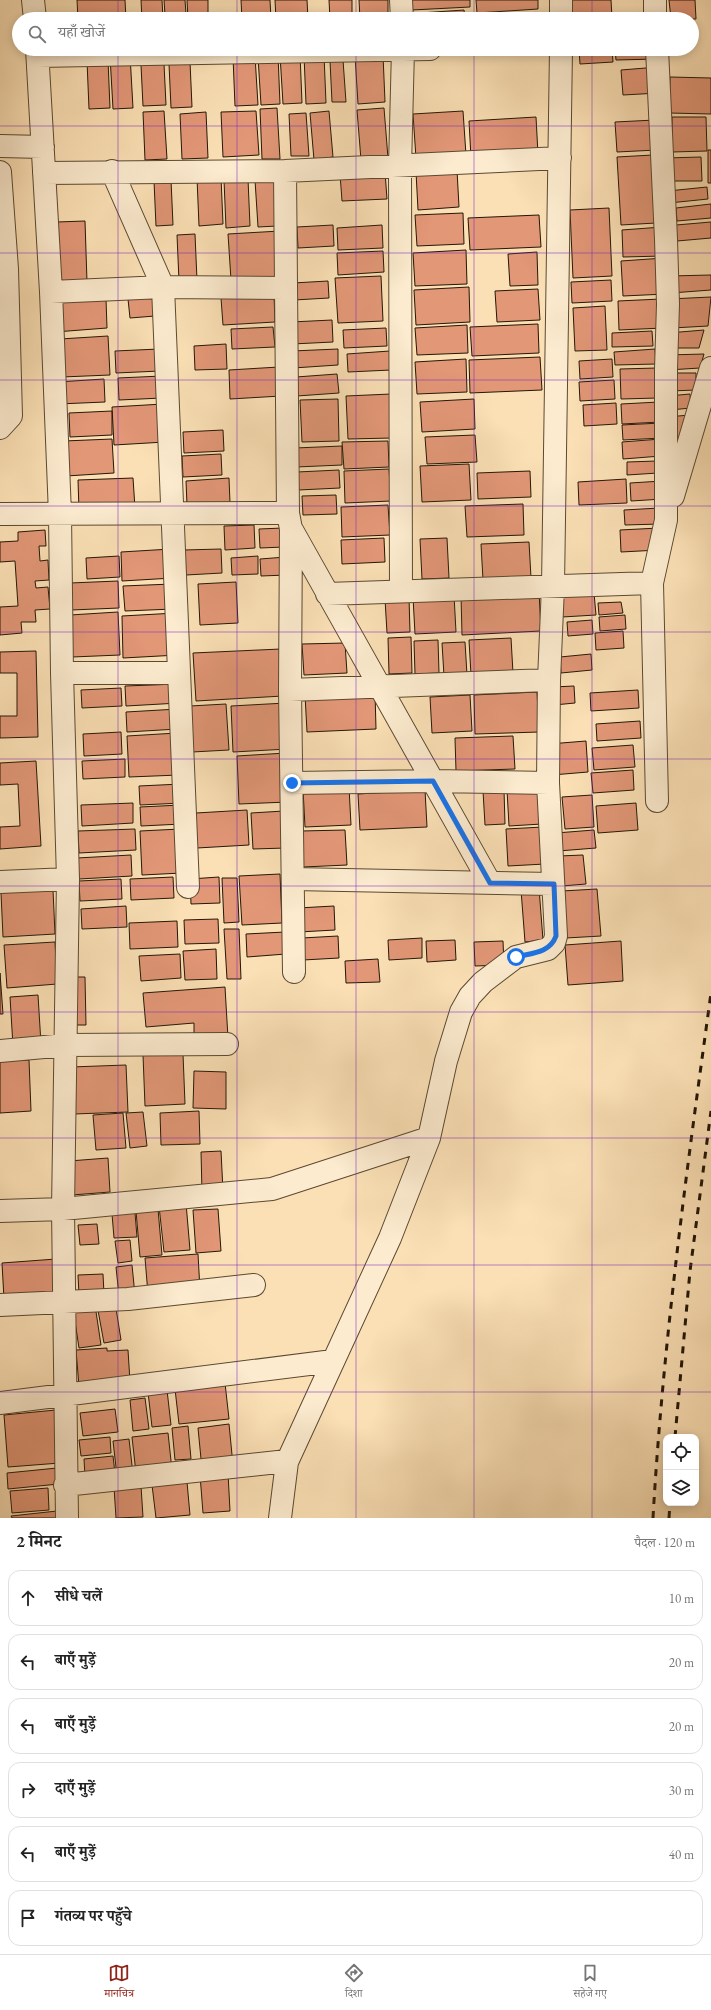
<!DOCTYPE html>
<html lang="hi">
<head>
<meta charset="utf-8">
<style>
	body { margin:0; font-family:"EB Garamond","Noto Serif Devanagari",serif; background:#f2f2f2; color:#222 }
	.controls { position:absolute; right:12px; bottom:12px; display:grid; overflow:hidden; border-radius:8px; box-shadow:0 2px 10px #0003 }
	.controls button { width:36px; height:36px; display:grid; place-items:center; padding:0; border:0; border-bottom:1px solid #e0e0e0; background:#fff; color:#222; font:20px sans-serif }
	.stop { position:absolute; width:12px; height:12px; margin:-9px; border:3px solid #1a73e8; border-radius:50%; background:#fff }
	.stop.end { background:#1a73e8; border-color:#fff; box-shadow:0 1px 4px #0008 }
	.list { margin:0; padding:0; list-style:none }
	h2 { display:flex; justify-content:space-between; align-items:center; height:52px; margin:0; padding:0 16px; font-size:17px }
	h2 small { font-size:13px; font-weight:400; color:#767676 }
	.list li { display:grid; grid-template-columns:26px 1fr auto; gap:12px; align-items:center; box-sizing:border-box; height:56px; margin:0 8px 8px; padding:0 8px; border:1px solid #e0e0e0; border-radius:12px }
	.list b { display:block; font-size:15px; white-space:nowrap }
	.list em { font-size:13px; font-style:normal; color:#767676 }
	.icon { flex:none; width:22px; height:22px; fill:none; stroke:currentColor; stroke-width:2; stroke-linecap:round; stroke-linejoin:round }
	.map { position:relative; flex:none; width:711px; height:1518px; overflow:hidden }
	.search { position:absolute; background:#fff; box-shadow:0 2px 10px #0003; left:12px; right:12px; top:12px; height:44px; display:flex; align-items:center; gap:10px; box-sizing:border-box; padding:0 14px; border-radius:22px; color:#767676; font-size:15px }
	.sheet { height:436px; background:#fff }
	nav { display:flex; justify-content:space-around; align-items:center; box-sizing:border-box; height:56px; border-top:1px solid #e0e0e0; background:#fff; font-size:11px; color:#767676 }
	nav a { display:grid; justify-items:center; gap:2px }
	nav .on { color:#8f2418 }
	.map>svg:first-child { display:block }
	.building { fill:#e29777; stroke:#241707 }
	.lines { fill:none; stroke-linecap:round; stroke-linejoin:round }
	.minor-casing { stroke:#5a4932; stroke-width:24 }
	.minor { stroke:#fcebcf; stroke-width:22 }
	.rail { stroke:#241707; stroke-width:3; stroke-dasharray:7 7; stroke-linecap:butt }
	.route { stroke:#1a73e8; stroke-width:5 }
	.grid { fill:none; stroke:#7b2cbf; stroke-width:1; stroke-opacity:0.55 }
</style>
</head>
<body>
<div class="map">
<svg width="711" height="1518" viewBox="0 0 711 1518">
	<rect width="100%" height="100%" fill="#fbe0b5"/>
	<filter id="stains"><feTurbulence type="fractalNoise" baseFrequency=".005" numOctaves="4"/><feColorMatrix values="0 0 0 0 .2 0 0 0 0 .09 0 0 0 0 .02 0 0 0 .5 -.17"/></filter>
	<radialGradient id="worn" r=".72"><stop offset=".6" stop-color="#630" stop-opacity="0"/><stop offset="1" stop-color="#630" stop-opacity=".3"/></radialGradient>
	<path class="building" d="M77 0H125L126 19H78Z
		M141 0H162L163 19H142Z
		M164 0H185L186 14 165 15Z
		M187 0H208V19H188Z
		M241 0H270L271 19H242Z
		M275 0H307L308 19H276Z
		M329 0H352V19H330Z
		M359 0H388V19H360Z
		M412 0H470V7L412 10Z
		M476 0H538V9L477 13Z
		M569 0H611L612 18 570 19Z
		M669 0H695L696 19H671Z
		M464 10 465 19H420V13Z
		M538 14V19H480V17Z
		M579 49H612L613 62 580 64Z
		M615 49H655L656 59 616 60Z
		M300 54 302 103 283 104 280 55Z
		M130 55 133 108 113 109 110 56Z
		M278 55 280 104 261 105 258 57Z
		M304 55H324L326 103 306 104Z
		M383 55 385 102 358 104 355 56Z
		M255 56 258 105 235 106 233 57Z
		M108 60 110 108 89 109 87 61Z
		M343 60 346 102H332L330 61Z
		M190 62 192 107 171 108 169 64Z
		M164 64 166 105 143 106 141 65Z
		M658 67 659 93 623 95 621 70Z
		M670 77 711 78V114L669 113Z
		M277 108 280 159H262L260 109Z
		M384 108 388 158 361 160 357 110Z
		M164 111 167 159 145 160 143 112Z
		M256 111 259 155 223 157 221 112Z
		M329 111 333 157 314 160 310 113Z
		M463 111 466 155 416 158 413 114Z
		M206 112 208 158 182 159 180 114Z
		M306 113 309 156H291L289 114Z
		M536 117 538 154 471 158 469 121Z
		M672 117H706L707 151 672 152Z
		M655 120 657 150 617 152 615 122Z
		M708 150H711V183H708Z
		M653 155 656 223 621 225 617 157Z
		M701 157 702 181H666L665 158Z
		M457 170 459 207 418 210 416 172Z
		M385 172 387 199 342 201 340 174Z
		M221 177 223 224 199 226 197 178Z
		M275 178 277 226 258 227 255 180Z
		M248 179 250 226 226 228 224 180Z
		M171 180 173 225 156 226 154 181Z
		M707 187 708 199 669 203 668 191Z
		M711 204V218L677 221 676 208Z
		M609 208 612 276 573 278 570 210Z
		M463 213 464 244 417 246 415 215Z
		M539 215 541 247 470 250 468 218Z
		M85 221 87 282 60 283 57 222Z
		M711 222V238L677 241 676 225Z
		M333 225 334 246 298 248 297 227Z
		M382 225 383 248 338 250 337 228Z
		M662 227 663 256 623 257 622 230Z
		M280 231 282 277 231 280 228 234Z
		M195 234 197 280 179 281 177 235Z
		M466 250 467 284 415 286 413 253Z
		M383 251 384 272 338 275 337 253Z
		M537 252 538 285 510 286 508 254Z
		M664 258 666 294 623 296 621 261Z
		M711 275V290L671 293 670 276Z
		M381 276 383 321 338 323 335 278Z
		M611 280 612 301 572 303 571 282Z
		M328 281 329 298 294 300 293 283Z
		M469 287 470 322 416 325 414 290Z
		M538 289 540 320 497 322 495 291Z
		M274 295 275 322 223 325 221 298Z
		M154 297 155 316 130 318 128 299Z
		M711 297 708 326 672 328 669 299Z
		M106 299 107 328 55 332 53 301Z
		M661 299 663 328 619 330 618 301Z
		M605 306 607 350 575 351 573 308Z
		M332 320 333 342 292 344 291 322Z
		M538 324 539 353 472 356 470 327Z
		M467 325 468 353 417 355 415 328Z
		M273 327 275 347 232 349 231 329Z
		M386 328 387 346 344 348 343 330Z
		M704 330 699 348H670L668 333Z
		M652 331 653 346 612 347V333Z
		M108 336 110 375 62 377 60 339Z
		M226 344 227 369 195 370 194 346Z
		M159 349 160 371 116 373 115 351Z
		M338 349V365L293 368 292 351Z
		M655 349 656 364 615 365 614 352Z
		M390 351 391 370 348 372 347 354Z
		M704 354 700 368 668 370 667 355Z
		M540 357 542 390 470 393 469 360Z
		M466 359 467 392 417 394 415 362Z
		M612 359 613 377 580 379 579 361Z
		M279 367 281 396 230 399 229 370Z
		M657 368 658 398 621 399 620 369Z
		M670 373H696V390L670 391Z
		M337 374 339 393 297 396 296 377Z
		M162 376V398L119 400 118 378Z
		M104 379 105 402 58 404 57 382Z
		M614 380 615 399 580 401 579 382Z
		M391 394 392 438 348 439 346 396Z
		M690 394 691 408 670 410 668 396Z
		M338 399 339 441 302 442 300 400Z
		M474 399 475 429 422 432 420 402Z
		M659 402 660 422 622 424 621 404Z
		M616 403 617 424 584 426 583 405Z
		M163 404 165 442 114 445 112 407Z
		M112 411V435L70 437 69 413Z
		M689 415 683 453 670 451 668 417Z
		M661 423 662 438 623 440 622 425Z
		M223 430 224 451 184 453 183 432Z
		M475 435 477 462 427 464 425 437Z
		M112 439 114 473 66 476 64 441Z
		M661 439V456L623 459 622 442Z
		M388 441 389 467 344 469 342 442Z
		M342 446V465L296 467 295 448Z
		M221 454 222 475 183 477 182 456Z
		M657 461 658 473 627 475V462Z
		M469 464 471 500 422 502 420 466Z
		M389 469 391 501 345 503 344 471Z
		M339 470 340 488 298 490 297 472Z
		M530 471 531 497 478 499 477 473Z
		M133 478 135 508 79 511 78 480Z
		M229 478 230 503 187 505 186 481Z
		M626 479 627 503 579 505 578 482Z
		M662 481 663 499 631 501 630 483Z
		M336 495 337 514 303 515 302 496Z
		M523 504 524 535 467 537 465 506Z
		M388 505 390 535 342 537 341 507Z
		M659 508 660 524 625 525 624 510Z
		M254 525 255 548 225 550 224 526Z
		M283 528 284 547 260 548 259 529Z
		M659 528V550L621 552 620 530Z
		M45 530 46 546H39L40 561 48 560 49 580 35 581 36 588 48 587 50 609 35 610 36 622H21L22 633 0 635V607L18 606 15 561 0 562V542L18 541V532Z
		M384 538 385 562 342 564 341 540Z
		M447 538 449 578 422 579 420 539Z
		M529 542 531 578 483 580 481 544Z
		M171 549 173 578 122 581 121 552Z
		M221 549 222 573 186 575 184 550Z
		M119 556 120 577 87 579 86 558Z
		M258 556V574L232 575 231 558Z
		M286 557 287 575 261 576 260 559Z
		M118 581 119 608 71 610 70 583Z
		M236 582 238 623 200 625 198 584Z
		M172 584 173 609 125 611 123 586Z
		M539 591 541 631 462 635 461 595Z
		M594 593 596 615 562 617 560 596Z
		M454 595 456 632 415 634 413 597Z
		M409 598 410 632 387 633 385 599Z
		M621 602 623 613 599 615 598 603Z
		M118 612 120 655 72 657 70 615Z
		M176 613 178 655 123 658 122 616Z
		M625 615 626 629 600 631 599 617Z
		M592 620 593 634 568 636 567 622Z
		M623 631 624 648 596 650 595 633Z
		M411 637 412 673 389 674 388 638Z
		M511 638 513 673 471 675 469 640Z
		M438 640 439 673 415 674 414 641Z
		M465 642 467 675 444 676 442 643Z
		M345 643 347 673 304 675 302 644Z
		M281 649 283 696 196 701 193 653Z
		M36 651 38 737 0 738V716H17V673H0V652Z
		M591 654 592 670 561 673 560 657Z
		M178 684 179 703 126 706 125 686Z
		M574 686 575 703 554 705 553 687Z
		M121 688 122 706 82 708 81 690Z
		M638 690 639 708 591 711 590 693Z
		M375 692 376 729 307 732 305 695Z
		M537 692 539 732 475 734 474 695Z
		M470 695 472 731 432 733 430 697Z
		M286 703 288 749 233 752 231 706Z
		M226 704 229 750 192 752 190 706Z
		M178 709V729L127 732 126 712Z
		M640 721 641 738 597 741 596 724Z
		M121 732 122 754 84 756 83 734Z
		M177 733 179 775 129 777 127 736Z
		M513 736 515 769 456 771 455 738Z
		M586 741 588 772 552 775 549 744Z
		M633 745 635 767 594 770 592 748Z
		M286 753 288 802 239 804 237 756Z
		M125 759V777L83 779 82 761Z
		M36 761 41 846 0 849V827L20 826 18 784 0 785V763Z
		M633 770 634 790 593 793 591 773Z
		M181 784 182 803 140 805 139 786Z
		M349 787 351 825 305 827 303 789Z
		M540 788 542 824 509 826 507 790Z
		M425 790 427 827 360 830 358 794Z
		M504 790 505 824 485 825 483 791Z
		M592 795 594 827 565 829 562 797Z
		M133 803V823L82 826 81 805Z
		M636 803 638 830 598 833 596 806Z
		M181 805 182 824 141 826 140 807Z
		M247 810 249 845 197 848 196 813Z
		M284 811 286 848 253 849 251 813Z
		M543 827 545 864 508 866 506 829Z
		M135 829 136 850 79 853 78 831Z
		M180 829 182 873 142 875 140 831Z
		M345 830 347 865 303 867 301 831Z
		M594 830 596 848 558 851 556 833Z
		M131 855 132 876 79 879 77 858Z
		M583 855 586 884 562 886 559 856Z
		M280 874 282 923 242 925 239 876Z
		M173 877 174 898 131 900 130 879Z
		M219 877 220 903 191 904 190 879Z
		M222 878H237L239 922 224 923Z
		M121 879 122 899 80 901 79 881Z
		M539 888 543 940 525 942 521 890Z
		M597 889 601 936 566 938 562 891Z
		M53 890 55 934 3 937 1 893Z
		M126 906 127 927 82 929 81 909Z
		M334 906 335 930 299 932 298 908Z
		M218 919 219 943 185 944 184 920Z
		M177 921 178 947 130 949 129 923Z
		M224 929H239L241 979H227Z
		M285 932 286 954 247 957 246 934Z
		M338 936 339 958 303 960 302 938Z
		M422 938V958L389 960 388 940Z
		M455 940 456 960 427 962 426 941Z
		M503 941 504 965 475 966 474 942Z
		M621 941 623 981 568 985 565 945Z
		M55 942 57 984 7 988 4 945Z
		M216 949 217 979 185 980 183 951Z
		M180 954 181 978 141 981 139 956Z
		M378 959 380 982 346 983 345 961Z
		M0 973 3 1014H0Z
		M71 977H85L86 1025H72Z
		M225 987 228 1038 194 1040V1023L146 1027 143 993Z
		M38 995 41 1044 13 1046 10 997Z
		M183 1054 185 1104 145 1106 143 1055Z
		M29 1060 31 1111 0 1113V1061Z
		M126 1065 128 1112 74 1114 71 1067Z
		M194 1071 226 1072V1109L193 1108Z
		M199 1111 200 1144 161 1145 160 1113Z
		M143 1112 147 1146 130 1148 126 1113Z
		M123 1113 126 1148 96 1150 93 1115Z
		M221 1151 223 1191 202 1192 201 1152Z
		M108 1158 110 1192 72 1195 69 1161Z
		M186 1203 190 1250 164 1252 159 1206Z
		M158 1209 162 1255 140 1257 136 1211Z
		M218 1209 221 1251 196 1253 193 1210Z
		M135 1213 137 1237 114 1238 112 1214Z
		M97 1224 99 1244 80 1245 78 1225Z
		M130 1240 132 1261 118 1263 115 1241Z
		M198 1254 200 1290 148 1294 145 1258Z
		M56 1259 59 1295 4 1299 2 1263Z
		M132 1265 135 1295 119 1296 116 1267Z
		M103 1274 104 1294 79 1295 78 1275Z
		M115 1302 121 1340 104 1343 97 1305Z
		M95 1305 101 1345 79 1348 73 1308Z
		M107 1348V1351L128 1350 130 1382 79 1386 76 1350Z
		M225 1383 229 1419 179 1424 175 1389Z
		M167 1390 171 1425 152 1427 148 1392Z
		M145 1398 149 1429 133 1431 130 1400Z
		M115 1409 118 1432 83 1436 80 1413Z
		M56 1410 60 1463 8 1467 4 1415Z
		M229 1424 233 1465 202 1469 198 1428Z
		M188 1426 191 1459 175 1460 172 1428Z
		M168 1433 172 1470 136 1473 132 1437Z
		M110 1437 111 1453 81 1456 79 1440Z
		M129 1439 133 1474 117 1476 113 1441Z
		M113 1456 115 1473 85 1476 84 1459Z
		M57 1468 59 1484 8 1489 7 1473Z
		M228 1473 230 1511 203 1513 200 1475Z
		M187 1482 190 1515 156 1518 152 1485Z
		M141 1486 143 1517 116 1518 114 1487Z
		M48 1488 49 1510 12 1513 10 1491Z
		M57 1511V1518H12L11 1516Z"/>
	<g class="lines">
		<g class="minor-casing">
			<path id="minor" d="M33 0 35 19
				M401 0 402 19
				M655 0V19
				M561 19V0
				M37 49 51 292 60 514 62 673 68 879 63 1209 67 1518
				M657 49 666 239 668 304 666 369V520L652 583 657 801
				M38 56 430 49
				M0 146 43 147
				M112 171 163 287 188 887
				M285 171 288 513 291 529 290 690 294 972
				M0 172 7 269 11 416 0 428
				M44 173 285 171 560 158
				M51 292 163 287 286 288
				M673 496 711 368
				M0 514 288 513
				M292 530 490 883
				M401 591 400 167 403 49
				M327 594 652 583
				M62 673H179
				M290 690 549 680
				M292 783 433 781 548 783
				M293 879 553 884
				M0 882 68 879
				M0 1051 66 1045 227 1044
				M0 1211 63 1209 272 1189 429 1138
				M0 1305 128 1299 254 1285
				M0 1403 333 1361
				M65 1485 287 1461
				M280 1518 287 1462 390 1238 429 1138 446 1061 461 1012 470 996 483 982 516 957 548 949 554 943 556 936 548 783 549 680 553 586 561 49"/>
		</g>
		<use href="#minor" class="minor"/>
		<path class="rail" d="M675 1437 690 1271 711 1111
			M653 1518C663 1342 687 1168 711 993
			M669 1518 670 1503"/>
	</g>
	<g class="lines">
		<path class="route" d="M292 783 433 781 490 883 554 884 556 936C550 953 532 953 516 957"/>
	</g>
	<path class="grid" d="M118 0V19M237 0V19M356 0V19M474 0V19M592 0V19M118 49V1518M237 49V1518M356 49V1518M474 49V1518M592 49V1518M0 126H711M0 253H711M0 380H711M0 506H711M0 632H711M0 759H711M0 886H711M0 1012H711M0 1138H711M0 1265H711M0 1392H711"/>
	<rect width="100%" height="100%" filter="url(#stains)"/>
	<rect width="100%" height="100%" fill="url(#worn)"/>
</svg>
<div class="controls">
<button><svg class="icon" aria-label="locate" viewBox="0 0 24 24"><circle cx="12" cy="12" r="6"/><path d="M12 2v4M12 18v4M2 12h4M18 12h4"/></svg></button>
<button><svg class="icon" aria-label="layers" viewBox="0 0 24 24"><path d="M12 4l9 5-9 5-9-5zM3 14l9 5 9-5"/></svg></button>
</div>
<div class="stop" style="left:516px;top:957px"></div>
<div class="stop end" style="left:292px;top:783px"></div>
<div class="search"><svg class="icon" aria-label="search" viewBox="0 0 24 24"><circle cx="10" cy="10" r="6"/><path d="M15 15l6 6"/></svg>यहाँ खोजें</div>
</div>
<section class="sheet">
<h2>2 मिनट<small>पैदल · 120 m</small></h2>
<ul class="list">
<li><svg class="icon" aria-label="ahead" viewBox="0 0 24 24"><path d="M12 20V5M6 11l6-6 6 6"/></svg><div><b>सीधे चलें</b></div><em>10 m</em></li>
<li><svg class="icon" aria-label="left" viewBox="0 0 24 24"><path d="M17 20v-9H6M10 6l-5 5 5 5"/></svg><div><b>बाएँ मुड़ें</b></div><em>20 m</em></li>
<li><svg class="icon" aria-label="left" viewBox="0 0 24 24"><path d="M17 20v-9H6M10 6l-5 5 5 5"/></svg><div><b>बाएँ मुड़ें</b></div><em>20 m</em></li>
<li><svg class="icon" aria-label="right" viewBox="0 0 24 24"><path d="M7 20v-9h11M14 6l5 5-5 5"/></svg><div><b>दाएँ मुड़ें</b></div><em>30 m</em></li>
<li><svg class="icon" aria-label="left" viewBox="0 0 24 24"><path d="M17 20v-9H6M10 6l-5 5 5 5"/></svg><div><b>बाएँ मुड़ें</b></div><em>40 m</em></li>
<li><svg class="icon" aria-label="arrive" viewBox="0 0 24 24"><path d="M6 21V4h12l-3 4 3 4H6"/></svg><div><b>गंतव्य पर पहुँचे</b></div></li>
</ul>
</section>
<nav>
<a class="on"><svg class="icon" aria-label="map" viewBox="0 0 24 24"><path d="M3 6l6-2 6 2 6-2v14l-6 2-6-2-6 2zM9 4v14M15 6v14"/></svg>मानचित्र</a>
<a><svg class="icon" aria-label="directions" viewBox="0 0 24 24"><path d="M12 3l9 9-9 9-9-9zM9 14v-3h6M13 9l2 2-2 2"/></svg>दिशा</a>
<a><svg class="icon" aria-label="saved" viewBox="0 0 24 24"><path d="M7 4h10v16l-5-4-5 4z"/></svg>सहेजे गए</a>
</nav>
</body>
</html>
